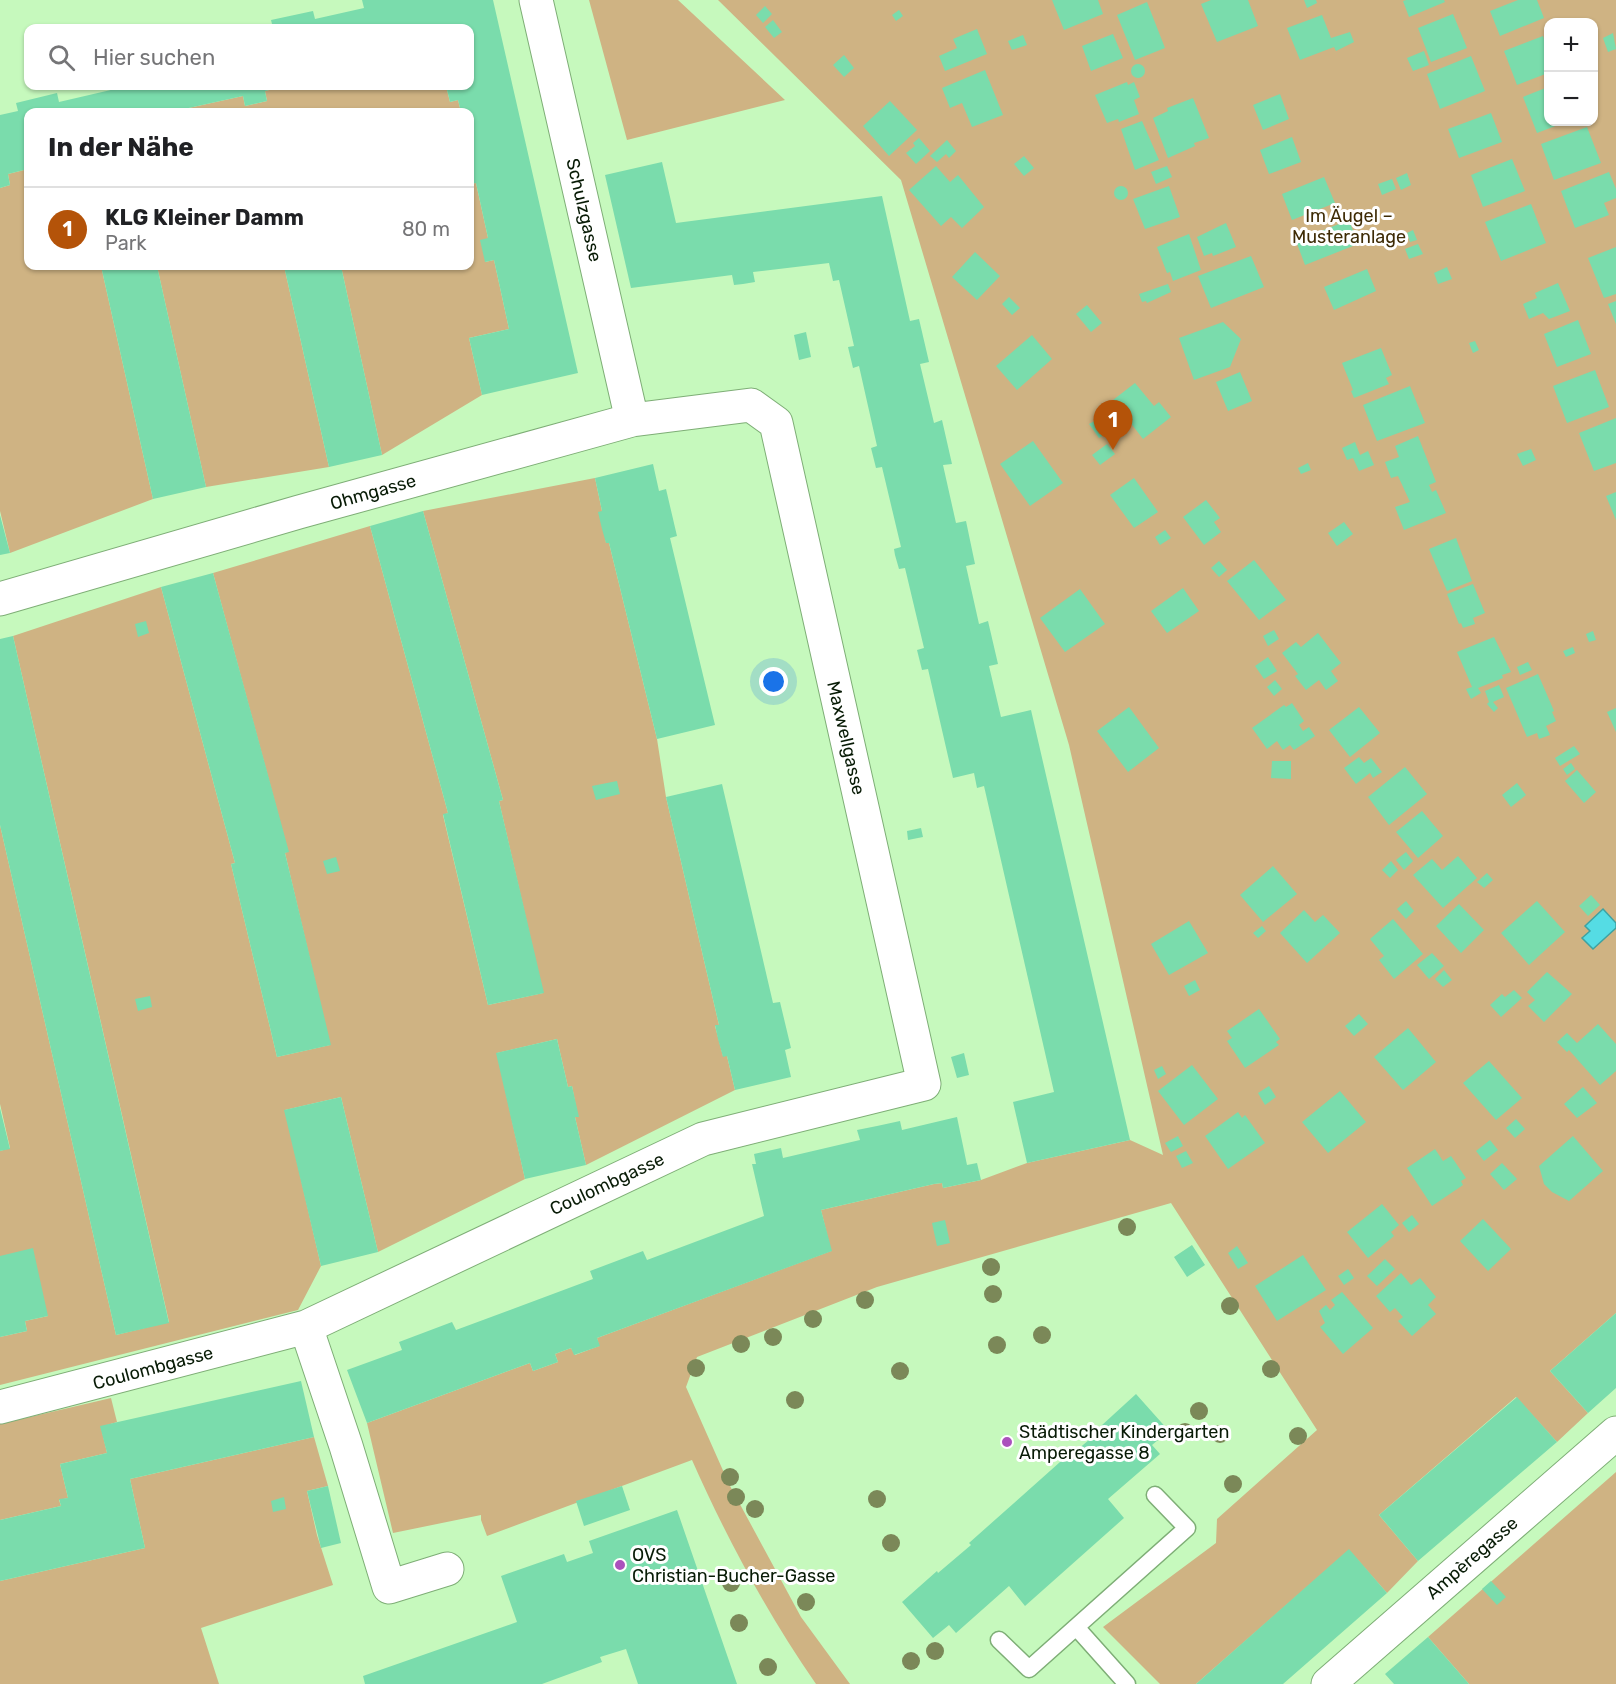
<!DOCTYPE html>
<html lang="de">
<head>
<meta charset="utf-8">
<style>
	body { margin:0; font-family:Rubik,sans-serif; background:#f2f2f2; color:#202124 }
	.controls { position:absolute; right:18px; top:18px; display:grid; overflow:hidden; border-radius:12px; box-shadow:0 2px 4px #0004 }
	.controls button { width:54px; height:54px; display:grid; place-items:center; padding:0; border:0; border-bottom:2px solid #e0e0e0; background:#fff; color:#202124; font:30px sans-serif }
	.you { position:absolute; left:774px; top:682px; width:21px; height:21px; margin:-15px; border:4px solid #fff; border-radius:50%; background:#1a73e8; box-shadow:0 0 0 9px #1a73e833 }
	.badge { display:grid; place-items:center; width:39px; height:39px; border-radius:50%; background:#b45309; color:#fff; font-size:20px; font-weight:700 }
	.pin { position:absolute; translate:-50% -50px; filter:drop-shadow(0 2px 3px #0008) }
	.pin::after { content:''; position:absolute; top:32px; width:21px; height:18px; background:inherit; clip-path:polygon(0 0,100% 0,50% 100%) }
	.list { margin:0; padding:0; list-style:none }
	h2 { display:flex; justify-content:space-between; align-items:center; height:78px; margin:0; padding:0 24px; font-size:26px }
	h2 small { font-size:20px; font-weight:400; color:#757577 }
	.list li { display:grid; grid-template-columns:39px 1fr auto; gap:18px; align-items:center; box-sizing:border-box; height:84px; padding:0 24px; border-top:2px solid #e0e0e0 }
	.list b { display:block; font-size:22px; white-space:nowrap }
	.list p { margin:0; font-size:20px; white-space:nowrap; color:#757577 }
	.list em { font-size:20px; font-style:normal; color:#757577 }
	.icon { flex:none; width:33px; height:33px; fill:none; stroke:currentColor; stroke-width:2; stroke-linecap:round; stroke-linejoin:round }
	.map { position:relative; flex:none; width:1616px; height:1684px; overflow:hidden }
	.search { position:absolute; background:#fff; box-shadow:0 2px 4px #0004; left:24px; top:24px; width:450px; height:66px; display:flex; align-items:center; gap:15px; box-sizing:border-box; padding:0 21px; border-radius:12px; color:#757577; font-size:22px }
	.panel { position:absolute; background:#fff; box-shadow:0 2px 4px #0004; left:24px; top:108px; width:450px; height:162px; border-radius:12px }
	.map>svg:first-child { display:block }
	.green { fill:#cfb383; fill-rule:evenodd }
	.water { fill:#55dce4; stroke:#3ea2a1; stroke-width:1.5 }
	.building { fill:#7adcac }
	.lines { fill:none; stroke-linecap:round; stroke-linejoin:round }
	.service-casing { stroke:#7eae76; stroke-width:19 }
	.minor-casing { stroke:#7eae76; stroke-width:35 }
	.service { stroke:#fff; stroke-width:16 }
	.minor { stroke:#fff; stroke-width:33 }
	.tree { fill:#7b8858 }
	.poi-dot { fill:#ab51bd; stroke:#fff; stroke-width:2 }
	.labels { text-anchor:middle; stroke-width:6; stroke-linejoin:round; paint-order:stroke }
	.street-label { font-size:18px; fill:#081b06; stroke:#fff }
	.park-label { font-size:18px; fill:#3e2b05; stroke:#fff }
	.poi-label { font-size:18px; fill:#081b06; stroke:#fff; text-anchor:start }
</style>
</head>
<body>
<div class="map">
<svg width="1616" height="1684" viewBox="0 0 1616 1684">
	<rect width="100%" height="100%" fill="#c6f9bd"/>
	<path class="green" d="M589 0H678L785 100 627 140Z
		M718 0H1616V1313L1550 1371 1588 1413 1557 1442 1516 1397 1379 1515 1418 1561 1387 1593 1349 1550 1196 1684H1160L1103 1627 1216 1543 1217 1519 1317 1430 1171 1203 877 1287 697 1357 686 1387 729 1484 801 1617 850 1684H816C767 1613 727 1539 692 1460L487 1536 481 1520V1515L393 1533 367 1423 530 1363 533 1371 558 1362 555 1354 571 1348 575 1355 599 1346 597 1338 831 1251 821 1210 934 1184 942 1183 943 1188 981 1180 1027 1163 1130 1140 1163 1155 1069 745 901 180ZM1548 22H1594V122H1548Z
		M288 86H446L450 102 458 100 461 112H175V111L243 96 245 106 267 101 265 91Z
		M28 169V266H101L153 499 10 553 0 511V188L10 185 8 174Z
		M476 183 488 238 485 262 494 260 509 329 469 338 482 395 382 455 341 266H470V184Z
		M157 266H284L329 467 206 487Z
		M595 478 602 511 606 543H609L657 739 666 797 719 1025 715 1026 723 1056H727L735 1090 586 1165 575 1117H578L572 1086 568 1087 557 1039 497 1053 525 1179 378 1252 341 1097 285 1110 321 1266 298 1310 0 1385V1337L27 1331 25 1321 48 1316 0 1256V1151L10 1148 0 1104V825L116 1335 169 1322 13 636 161 587 235 863 231 864 277 1057 330 1045 285 853 288 851 213 573 370 526 448 813 443 815 488 1005 543 993 499 801 503 800 423 511Z
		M111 1398 117 1422 101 1427 107 1453 60 1464 68 1498 59 1500 61 1506 0 1520V1424Z
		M314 1437 328 1486 307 1491 317 1535 333 1585 201 1628 219 1684H0V1581L145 1548 130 1479Z
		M1616 1472V1684H1469L1428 1637Z"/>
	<path class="water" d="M1603 909 1616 923V928L1593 949 1582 938 1590 931 1585 926Z"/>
	<path class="building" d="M362 0H493L578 373 482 395 469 338 509 329 494 260 485 262 480 240 488 238 476 183 470 184 471 161 470 112H461L458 100 450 102 446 86H470V28H273L271 20 313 11 315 19 364 8Z
		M1052 0H1098L1103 14 1064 30Z
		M1211 0H1248L1258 26 1217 42 1201 4Z
		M1304 0H1316L1317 3 1307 8Z
		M1406 0H1444L1445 2 1409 17 1403 1Z
		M1518 0H1537L1544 18 1500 36 1490 11Z
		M1147 2 1165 48 1135 60 1117 15Z
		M765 6 772 14 763 23 756 15Z
		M899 10 903 16 896 21 892 15Z
		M1453 14 1467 48 1431 62 1418 28Z
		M1322 15 1331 38 1350 32 1354 42 1336 51 1334 47 1300 60 1287 28Z
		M773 20 782 32 774 38 765 27Z
		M977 29 987 54 945 71 939 56 957 48 953 39Z
		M1613 33 1616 49 1608 52 1603 38Z
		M1113 34 1123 58 1091 71 1082 46Z
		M1023 35 1027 45 1012 50 1008 41Z
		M1543 36 1548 51V73L1517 85 1504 51Z
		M1424 51 1429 65 1413 71 1407 58Z
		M844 55 854 68 844 77 833 65Z
		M1471 56 1485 91 1440 109 1427 74Z
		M1131 71a7 7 0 1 1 14 0a7 7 0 1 1-14 0Z
		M985 70 1003 115 972 127 962 103 950 108 942 88Z
		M1127 82 1128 85 1134 82 1140 97 1134 100 1139 114 1119 122 1118 119 1107 123 1095 95Z
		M115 86H284L265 91 267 101 245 106 243 96 175 111V112H28V169L8 174 10 185 0 188V115L18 111 16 103 57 93 59 102 115 89Z
		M1548 87V122H1566L1537 133 1523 97Z
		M1280 94 1289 119 1263 130 1253 105Z
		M1193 98 1209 138 1194 143 1195 146 1168 158 1153 118 1168 111 1167 108Z
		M890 101 917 130 889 156 863 126Z
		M1491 113 1502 142 1459 158 1448 129Z
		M1142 121 1159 160 1135 170 1121 129Z
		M1587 127 1601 163 1554 180 1541 144Z
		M1292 137 1301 162 1269 174 1260 150Z
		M919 138 930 151 916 164 906 153 915 146 913 143Z
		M947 140 956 151 949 158 946 154 937 162 930 156Z
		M1024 156 1034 168 1024 176 1014 164Z
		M1512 159 1525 191 1483 207 1471 175Z
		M662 162 676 223 882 196 910 321 919 319 929 362 920 364 934 423 942 420 952 464 943 465 956 523 966 521 975 564 966 566 979 624 988 621 998 664 989 666 1001 717 1031 710 1130 1140 1027 1163 1013 1102 1054 1092 984 786 977 788 974 773 953 778 928 669 922 670 917 650 924 648 905 568 899 569 895 555 894 549 901 547 882 467 876 468 871 448 877 446 859 366 853 368 848 347 854 346 839 280 833 281 829 263 753 272 755 282 743 284 734 285 732 275 631 288 605 175Z
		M936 166 950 182 958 175 984 207 962 228 951 217 941 226 909 190Z
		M1167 166 1172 177 1156 184 1151 172Z
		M1609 172 1616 189V198L1604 203 1609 215 1575 228 1561 191Z
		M1407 173 1411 185 1401 190 1396 178Z
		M1324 177 1335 203 1292 220 1282 194Z
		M1392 179 1396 189 1382 195 1378 184Z
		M1169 186 1180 217 1145 229 1133 199Z
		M1114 193a7 7 0 1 1 14 0a7 7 0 1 1-14 0Z
		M1531 204 1546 243 1501 261 1485 222Z
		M1349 220 1358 244 1305 265 1296 241Z
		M1226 223 1236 247 1213 256 1212 253 1204 256 1197 237Z
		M1413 230 1417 240 1410 242 1407 233Z
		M1189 234 1201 270 1173 281 1170 272 1167 273 1157 247Z
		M1418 244 1423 254 1409 259 1405 249Z
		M1616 247V294L1604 298 1588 258Z
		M975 252 1000 276 977 300 952 277Z
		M1251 256 1264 287 1211 308 1198 276Z
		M101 266H157L206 487 153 499Z
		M284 266H341L382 455 329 467Z
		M1447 267 1452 279 1438 284 1434 273Z
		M1367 269 1376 291 1334 310 1324 287Z
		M1558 283 1570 311 1549 319 1543 313 1529 319 1523 304 1537 298 1535 293Z
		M1168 284 1171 292 1147 303 1146 301 1142 302 1139 294Z
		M1009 297 1020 308 1012 315 1002 304Z
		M1616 301V324L1608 304Z
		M1087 305 1102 323 1091 332 1076 314Z
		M1578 320 1591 354 1557 367 1544 334Z
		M1223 322 1241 339 1230 367 1194 380 1179 338Z
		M806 332 811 357 799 360 794 335Z
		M1032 335 1052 359 1017 390 996 366Z
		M1475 341 1479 350 1473 353 1469 343Z
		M1381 348 1392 375 1386 378 1389 384 1354 398 1351 391 1353 390 1342 363Z
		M1595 370 1609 407 1567 423 1553 386Z
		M1240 372 1252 401 1228 411 1216 382Z
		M1135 383 1154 406 1159 402 1171 417 1143 439 1113 400Z
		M1410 386 1425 423 1377 441 1363 405Z
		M1103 416 1112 430 1099 438 1089 424Z
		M1616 418V463L1594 471 1579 433Z
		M1418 436 1436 482 1429 485 1432 492 1436 490 1446 513 1404 530 1395 507 1410 502 1398 476 1391 478 1385 462 1399 457 1395 446Z
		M1033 441 1063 483 1030 506 1000 464Z
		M1355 442 1360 455 1368 451 1374 465 1359 471 1353 458 1347 460 1342 448Z
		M1107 444 1115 454 1100 465 1092 455Z
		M1531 449 1536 460 1523 466 1517 454Z
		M1308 463 1311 470 1301 474 1298 468Z
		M653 464 659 491 666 489 677 536 670 538 715 725 657 739 609 543H606L602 529 598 512 602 511 595 478Z
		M1134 478 1158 512 1134 528 1110 495Z
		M1616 492V520L1606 496Z
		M1206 500 1220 518 1214 522 1221 532 1204 545 1183 517Z
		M423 511 503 800 499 801 544 993 488 1005 443 814 448 813 370 526Z
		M0 515 10 553 0 555Z
		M1344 522 1353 534 1337 546 1328 533Z
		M1165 530 1171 538 1160 545 1155 537Z
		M1456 538 1472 581 1447 591 1429 549Z
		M1254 560 1286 600 1259 620 1227 581Z
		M1219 561 1227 570 1219 577 1211 568Z
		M213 573 289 852 285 853 331 1045 277 1057 231 864 235 863 161 587Z
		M1473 584 1485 613 1473 618 1475 624 1463 628 1461 623 1459 624 1447 594Z
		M1183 588 1199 611 1167 633 1151 611Z
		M1080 589 1105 624 1065 652 1040 618Z
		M146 621 149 633 138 637 135 624Z
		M1274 630 1279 639 1268 646 1263 636Z
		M1593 631 1596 640 1589 642 1586 634Z
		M1318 633 1341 663 1331 671 1338 681 1326 690 1319 680 1306 690 1295 676 1298 674 1282 653 1296 642 1301 647Z
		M13 636 169 1323 116 1335 0 825V639Z
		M1494 637 1511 672 1502 675 1503 678 1478 688 1481 693 1471 699 1466 689 1472 687 1457 652Z
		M1573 647 1575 653 1566 657 1563 651Z
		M1268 657 1277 671 1264 679 1255 666Z
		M1528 662 1532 670 1520 675 1517 667Z
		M1538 674 1554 711 1552 712 1556 721 1546 726 1550 735 1539 739 1537 733 1527 737 1506 688Z
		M1275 680 1282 689 1274 696 1267 687Z
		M1499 685 1504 697 1493 702 1498 708 1494 712 1487 704 1489 702 1485 691Z
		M1292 703 1304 721 1299 725 1303 731 1309 727 1315 736 1294 750 1290 745 1283 750 1277 741 1267 749 1252 728 1284 705 1286 707Z
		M1129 707 1159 748 1128 772 1097 731Z
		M1359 707 1380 733 1350 757 1329 730Z
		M1616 708V732L1607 712Z
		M1574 746 1580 754 1560 766 1555 758Z
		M1359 757 1364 763 1371 758 1382 772 1373 778 1370 773 1356 784 1344 768Z
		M1272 761H1291V779L1271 778Z
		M1571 763 1575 769 1567 775 1563 769Z
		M1405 767 1427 794 1389 825 1368 797Z
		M1577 770 1596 792 1584 803 1565 781Z
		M617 781 620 794 596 800 592 786Z
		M1517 783 1526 795 1511 807 1502 795Z
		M722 784 773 1003 780 1002 791 1048 785 1050 791 1077 735 1090 727 1056 723 1057 718 1039 715 1025H719L666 797Z
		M1422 811 1443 836 1418 858 1396 832Z
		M921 828 923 837 908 840 907 831Z
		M1406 852 1413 861 1404 870 1396 860Z
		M1458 856 1477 878 1443 908 1413 875 1432 859 1442 870Z
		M336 857 340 871 327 874 323 861Z
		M1391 861 1398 870 1390 878 1382 870Z
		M1273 866 1297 894 1263 922 1240 895Z
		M1487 873 1493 880 1484 888 1477 882Z
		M1591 895 1600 905 1588 916 1579 906Z
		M1406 901 1414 911 1406 919 1397 909Z
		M1537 901 1565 932 1529 965 1501 933Z
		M1459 904 1484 930 1461 953 1436 926Z
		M1304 910 1315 922 1323 915 1340 933 1307 963 1280 933Z
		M1393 919 1423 954 1394 979 1379 960 1384 956 1370 939Z
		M1189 921 1208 953 1169 975 1151 944Z
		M1262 926 1266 931 1258 938 1253 933Z
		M1432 953 1444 966 1429 979 1417 965Z
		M1444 970 1452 980 1443 987 1435 979Z
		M1547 972 1572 994 1544 1022 1528 1006 1535 1000 1527 992Z
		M1195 980 1200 990 1189 996 1184 986Z
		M1514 990 1522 998 1501 1017 1490 1005 1502 994 1505 997Z
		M150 996 152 1007 138 1011 135 999Z
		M1259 1009 1280 1039 1276 1042 1279 1045 1245 1068 1227 1041 1232 1038 1227 1031Z
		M1359 1014 1368 1024 1354 1036 1345 1026Z
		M1598 1024 1616 1044V1071L1600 1085 1569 1050 1567 1052 1557 1042 1567 1033 1577 1043Z
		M1408 1028 1436 1062 1403 1090 1374 1057Z
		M557 1039 568 1087 572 1086 579 1117H575L586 1165 525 1179 496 1053Z
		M964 1053 969 1075 957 1078 951 1057Z
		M1489 1061 1522 1098 1496 1120 1463 1083Z
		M1192 1065 1218 1099 1184 1125 1158 1091Z
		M1162 1066 1166 1074 1158 1079 1154 1070Z
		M1269 1086 1276 1097 1265 1105 1258 1093Z
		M1583 1087 1597 1103 1577 1118 1564 1104Z
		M1340 1091 1366 1122 1328 1153 1302 1122Z
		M341 1097 378 1252 321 1266 284 1110Z
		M0 1108 10 1149 0 1151Z
		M1238 1112 1242 1118 1245 1115 1265 1143 1228 1169 1205 1136Z
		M957 1117 967 1165 977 1163 981 1180 943 1188 942 1183 934 1184 821 1210 832 1251 597 1338 600 1346 574 1355 571 1348 555 1354 558 1362 533 1371 530 1363 367 1423 347 1370 402 1350 399 1342 452 1322 456 1330 593 1279 590 1271 643 1251 647 1260 764 1216 752 1164H756L754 1154 781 1148 783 1158 860 1140 857 1130 877 1126 900 1121 902 1130Z
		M1516 1119 1525 1129 1515 1138 1506 1128Z
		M1178 1136 1183 1146 1171 1152 1165 1143Z
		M1573 1136 1603 1171 1569 1201 1552 1192 1544 1184 1539 1166Z
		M1490 1140 1498 1150 1484 1161 1476 1151Z
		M1435 1149 1443 1161 1451 1156 1466 1178 1461 1181 1463 1185 1432 1206 1407 1168Z
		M1186 1151 1193 1163 1182 1168 1176 1156Z
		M1502 1163 1517 1179 1504 1190 1490 1174Z
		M1382 1204 1399 1225 1391 1232 1394 1236 1368 1258 1347 1232Z
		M1412 1215 1419 1224 1409 1232 1402 1223Z
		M1483 1219 1511 1249 1488 1271 1460 1241Z
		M945 1220 950 1243 937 1246 932 1223Z
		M1192 1245 1205 1265 1187 1277 1174 1257Z
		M1237 1246 1248 1263 1238 1269 1228 1253Z
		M33 1248 48 1316 25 1321 27 1331 0 1337V1256Z
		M1303 1255 1326 1290 1277 1321 1255 1286Z
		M1385 1259 1395 1269 1377 1286 1367 1276Z
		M1348 1269 1354 1278 1344 1285 1338 1276Z
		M1401 1273 1411 1285 1420 1278 1436 1297 1428 1305 1436 1314 1412 1336 1398 1321 1403 1317 1395 1308 1390 1312 1376 1296Z
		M1342 1292 1373 1328 1343 1354 1320 1327 1325 1323 1319 1311 1326 1305 1330 1310 1335 1305 1331 1300Z
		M1616 1313V1388L1588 1413 1550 1371Z
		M301 1381 314 1437 130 1479 145 1548 0 1581V1520L61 1506 59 1499 68 1498 60 1464 107 1453 100 1426Z
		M1136 1394 1169 1431 1152 1445 1160 1454 1108 1499 1124 1518 1025 1606 1009 1586 956 1633 949 1625 933 1638 902 1602 937 1571 938 1573 971 1545 969 1543 1069 1454 1070 1456 1103 1428 1101 1426Z
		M1517 1397 1557 1442 1418 1561 1379 1515Z
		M328 1486 341 1543 321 1548 307 1491Z
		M622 1486 630 1510 584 1526 576 1501Z
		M284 1497 286 1509 273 1512 271 1501Z
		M677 1510 737 1684H638L626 1649 600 1657 602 1662 542 1684H365L363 1676 517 1622 501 1576 564 1554 567 1562 593 1553 589 1541Z
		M1349 1549 1387 1593 1283 1684H1196Z
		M1491 1581 1506 1597 1497 1605 1482 1589Z
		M1428 1637 1469 1684H1394L1385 1674Z"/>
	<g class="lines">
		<g class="service-casing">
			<path id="service" d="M1076 1627 1127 1684
				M999 1640 1029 1669 1187 1528 1155 1495"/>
		</g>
		<g class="minor-casing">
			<path id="minor" d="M536 0 632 420
				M0 599 299 512 632 420 751 405 776 423 924 1084 703 1139 306 1327 0 1407
				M306 1327 346 1446 389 1587 447 1569
				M1328 1684 1616 1433"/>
		</g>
		<use href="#service" class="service"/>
		<use href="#minor" class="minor"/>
	</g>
	<g class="tree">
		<circle cx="1127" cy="1227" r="9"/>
		<circle cx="991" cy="1267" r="9"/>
		<circle cx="993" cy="1294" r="9"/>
		<circle cx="865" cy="1300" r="9"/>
		<circle cx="1230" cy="1306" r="9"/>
		<circle cx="813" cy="1319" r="9"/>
		<circle cx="1042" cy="1335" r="9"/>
		<circle cx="773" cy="1337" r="9"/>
		<circle cx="741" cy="1344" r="9"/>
		<circle cx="997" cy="1345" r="9"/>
		<circle cx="696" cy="1368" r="9"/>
		<circle cx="1271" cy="1369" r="9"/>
		<circle cx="900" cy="1371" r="9"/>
		<circle cx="795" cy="1400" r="9"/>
		<circle cx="1199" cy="1411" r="9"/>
		<circle cx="1185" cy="1432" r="9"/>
		<circle cx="1220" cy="1434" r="9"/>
		<circle cx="1298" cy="1436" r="9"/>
		<circle cx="730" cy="1477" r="9"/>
		<circle cx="1233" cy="1484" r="9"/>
		<circle cx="736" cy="1497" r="9"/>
		<circle cx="877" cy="1499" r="9"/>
		<circle cx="755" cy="1509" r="9"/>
		<circle cx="891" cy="1543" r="9"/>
		<circle cx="731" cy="1583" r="9"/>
		<circle cx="806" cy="1602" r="9"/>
		<circle cx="739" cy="1623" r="9"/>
		<circle cx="935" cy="1651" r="9"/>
		<circle cx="911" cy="1661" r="9"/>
		<circle cx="768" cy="1667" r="9"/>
	</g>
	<g class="poi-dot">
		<circle cx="1007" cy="1442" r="6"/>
		<circle cx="620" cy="1565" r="6"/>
	</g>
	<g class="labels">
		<g class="street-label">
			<text transform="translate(584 210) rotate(77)" y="6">Schulzgasse</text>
			<text transform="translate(373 492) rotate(-16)" y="6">Ohmgasse</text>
			<text transform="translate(846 738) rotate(77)" y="6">Maxwellgasse</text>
			<text transform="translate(607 1184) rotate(-25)" y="6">Coulombgasse</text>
			<text transform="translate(153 1368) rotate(-15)" y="6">Coulombgasse</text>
			<text transform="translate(1472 1558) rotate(-41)" y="6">Ampèregasse</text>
		</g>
		<g class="park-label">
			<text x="1349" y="222">Im Äugel –<tspan x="1349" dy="21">Musteranlage</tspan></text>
		</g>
		<g class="poi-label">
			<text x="1019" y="1438">Städtischer Kindergarten<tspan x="1019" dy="21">Amperegasse 8</tspan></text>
			<text x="632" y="1561">OVS<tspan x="632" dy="21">Christian-Bucher-Gasse</tspan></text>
		</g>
	</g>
</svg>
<div class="controls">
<button>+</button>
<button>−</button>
</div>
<div class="you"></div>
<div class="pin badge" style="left:1113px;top:450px">1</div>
<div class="search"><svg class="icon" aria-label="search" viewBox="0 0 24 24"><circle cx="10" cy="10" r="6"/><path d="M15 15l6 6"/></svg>Hier suchen</div>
<section class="panel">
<h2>In der Nähe<small></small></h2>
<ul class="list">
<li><span class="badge">1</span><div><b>KLG Kleiner Damm</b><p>Park</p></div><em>80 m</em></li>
</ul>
</section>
</div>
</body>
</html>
